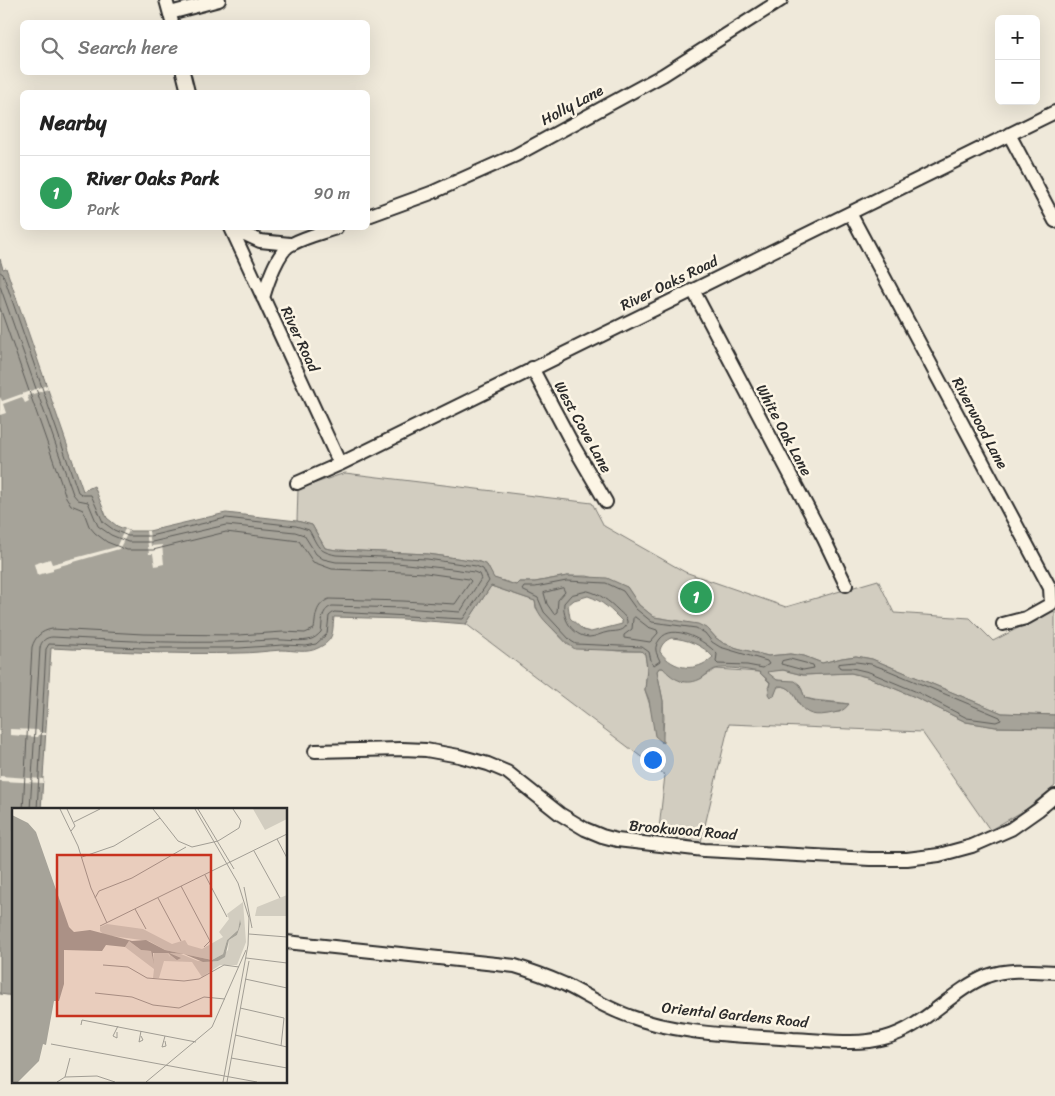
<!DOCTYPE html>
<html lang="en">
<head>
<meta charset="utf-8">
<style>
	body { margin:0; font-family:Sriracha,sans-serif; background:#f6f6f6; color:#222 }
	.controls { position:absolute; right:15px; top:15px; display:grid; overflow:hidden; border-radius:8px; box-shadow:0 5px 20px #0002 }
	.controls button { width:45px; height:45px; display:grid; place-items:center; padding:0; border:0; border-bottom:1px solid #e0e0e0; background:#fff; color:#222; font:25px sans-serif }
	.you { position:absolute; left:652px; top:759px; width:18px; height:18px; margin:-12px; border:4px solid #fff; border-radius:50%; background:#1a73e8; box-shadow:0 0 0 8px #1a73e833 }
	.badge { display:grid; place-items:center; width:32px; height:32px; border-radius:50%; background:#c8321e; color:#fff; font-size:16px; font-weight:700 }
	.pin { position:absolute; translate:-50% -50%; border:2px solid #fff; box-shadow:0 1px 5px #0006 }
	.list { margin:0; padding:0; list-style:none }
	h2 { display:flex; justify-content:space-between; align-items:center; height:65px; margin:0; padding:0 20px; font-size:21px }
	h2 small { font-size:16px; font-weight:400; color:#767676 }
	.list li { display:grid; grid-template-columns:32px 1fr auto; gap:15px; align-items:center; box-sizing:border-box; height:75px; padding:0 20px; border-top:1px solid #e0e0e0 }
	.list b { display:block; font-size:19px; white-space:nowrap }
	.list p { margin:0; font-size:16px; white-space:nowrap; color:#767676 }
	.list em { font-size:16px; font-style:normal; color:#767676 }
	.icon { flex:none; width:28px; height:28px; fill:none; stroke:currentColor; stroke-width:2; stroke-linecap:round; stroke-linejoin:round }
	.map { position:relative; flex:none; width:1055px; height:1096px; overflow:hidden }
	.search { position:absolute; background:#fff; box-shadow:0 5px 20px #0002; left:20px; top:20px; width:350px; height:55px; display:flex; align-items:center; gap:12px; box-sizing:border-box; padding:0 18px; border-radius:8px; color:#767676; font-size:19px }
	.panel { position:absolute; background:#fff; box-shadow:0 5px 20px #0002; left:20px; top:90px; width:350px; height:140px; border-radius:8px }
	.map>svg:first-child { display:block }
	.green { fill:#d2cdc0; stroke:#7e7c76 }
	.water { fill:#a6a399; stroke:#75736d; fill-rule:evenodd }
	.pier { fill:#efe9da }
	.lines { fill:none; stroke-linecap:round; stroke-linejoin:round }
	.shore { stroke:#5c5b57; stroke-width:1 }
	.minor-casing { stroke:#2b2b2b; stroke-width:16 }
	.minor { stroke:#fcf5e5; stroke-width:12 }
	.labels { text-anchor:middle; stroke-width:5; stroke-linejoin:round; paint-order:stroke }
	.street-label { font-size:15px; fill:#2b2b2b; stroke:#fcf5e5 }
	.inset-road { fill:none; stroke:#a19d94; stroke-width:1 }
	.view { fill:#c8321e; fill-opacity:0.15; stroke:#c8321e; stroke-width:2.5 }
	.inset-edge { fill:none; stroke:#2b2b2b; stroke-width:2.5 }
</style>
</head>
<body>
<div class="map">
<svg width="1055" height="1096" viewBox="0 0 1055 1096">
	<rect width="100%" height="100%" fill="#efe9da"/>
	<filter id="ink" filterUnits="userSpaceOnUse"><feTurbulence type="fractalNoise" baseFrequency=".02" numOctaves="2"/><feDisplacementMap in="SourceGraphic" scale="10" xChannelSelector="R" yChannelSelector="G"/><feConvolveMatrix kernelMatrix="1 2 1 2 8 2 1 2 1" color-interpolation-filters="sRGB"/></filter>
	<g filter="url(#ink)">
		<path class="green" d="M345 473 592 503 604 526 685 572 786 607 878 580 894 613 970 618 993 641 1055 609V715L1002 713 872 659 856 656 842 658 822 663 804 656 790 654 768 656 737 648 723 643 716 638 708 629 684 622 654 617 639 605 627 587 587 576H567L535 582H519L516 585 493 578 487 565 477 561 428 554 336 550 325 548 312 525 297 521 298 489Z
			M491 586 535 601 536 608 550 626 568 645 618 651H641L645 654 647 668 645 690 662 743 664 718 663 701 657 671 659 668H664L682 682 700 679 716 669 759 672 770 683 768 688 774 696 776 688C788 682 794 694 799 704L831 713 840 712 849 704C834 701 819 702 805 698L800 685 777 680 766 673 768 671 783 670 803 675 851 673 867 677 915 697 966 722 996 727 1055 728V786L1025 810 990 830 922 732 729 724 701 842 658 838 665 775 466 624Z"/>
		<path class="water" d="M0 259 3 269 6 268 83 491 94 486 107 518 117 526 129 531H149L226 513 297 521 312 525 325 548 336 550 428 554 477 561 487 565 494 578 516 585 519 582H535L567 576 607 578 627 587 639 605 654 617 698 624 708 629 716 638 723 643 737 648 768 656 790 654 804 656 822 663 842 658 856 656 872 659 1002 713 1055 715V728L996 727 966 722 915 697 867 677 851 673 803 675 783 670 767 672 777 680 795 681 800 685 805 698 816 701 849 704C843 712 838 712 828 714 790 721 804 685 778 686L774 696 770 697 768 694 770 682 759 672C748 670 726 666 715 669 710 671 706 675 702 678 687 687 673 680 663 668H659L657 671 663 701V743L655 736 649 700 645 690 647 668 645 654 641 651H635L575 649C568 645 566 641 560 636 550 625 537 617 535 601L491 586 466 624 403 619 334 617C332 632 335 640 318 648 307 654 293 650 281 650 267 651 253 653 239 653 176 655 114 651 51 648L41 810H14V996L0 994ZM588 596C603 601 611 610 622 621V624L591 632 583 630 570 618 568 605 574 600ZM671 638C687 639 703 645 713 657 696 673 674 670 660 652 660 645 666 640 671 638Z"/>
		<path class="pier" d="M47 385 48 389 27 396 29 401 25 403 22 397 3 404 6 413 0 415V397L2 401Z
			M125 529 129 531 119 549 53 568V571L37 575 34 564 50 559 52 564 116 547Z
			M146 531H149L151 546 162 545 164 564 155 566 153 554H149Z
			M10 729 39 730V732L46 733V735H39L38 737 10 735Z
			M0 776 43 779V783L0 781Z"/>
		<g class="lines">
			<path class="shore" d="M0 272 3 274 78 492 83 495H91L103 522 114 530 128 536H150L226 518 296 526 309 530C318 546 317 551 336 555L427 559 476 566 483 569 489 581 463 619 334 612 329 616 327 634 316 644 306 646 283 645 239 648H142L49 644 46 649 37 810
				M0 286 73 494 78 500 88 502 98 526 111 535 128 542H152L226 525 295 532 304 535 316 554 323 559 336 562 397 563 452 569 474 572 479 574 481 579 460 612 403 608 332 606C320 611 323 621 321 632 317 636 314 639 308 640 296 642 282 639 270 640 198 645 125 641 53 637 46 637 41 641 40 648L30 810
				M0 308 66 497 71 505 83 510 89 526 95 533 107 542 127 550H153L226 532 299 541 313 562 332 569 426 573 469 579 471 581 455 604 403 601 329 599C315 605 316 616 314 629L305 633 283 632 239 635 143 634 52 629C41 631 35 637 32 647L23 810
				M567 581 606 583 623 591 636 609 652 622 696 628 705 633 712 642 720 647 767 661 769 664 763 668 747 665 718 664 716 662 717 654C706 641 673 622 660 639 653 648 656 652 660 661L654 665 652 664 649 652 642 647 576 644 571 641 544 612 538 598 522 590 524 587H535Z
				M563 588 565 592 558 600 557 612 554 614 547 604 544 593Z
				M588 591C600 594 609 601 618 610 622 614 630 619 626 626 623 632 614 631 608 632 602 633 595 637 589 637 572 636 562 618 564 603L571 595Z
				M635 617 648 627 657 630 658 633 650 642 624 638V635L632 629 633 619Z
				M790 659 813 665 814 668 803 670 781 664 782 661Z
				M856 662 871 664 885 669 1000 717 1001 720 996 722 967 718 917 692 869 672 852 668H841L839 667V664Z"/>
			<g class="minor-casing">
				<path id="minor" d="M166 0 172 22
					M170 13 219 0
					M183 72 188 92
					M1009 134 1055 221
					M850 213 1050 588 1051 604 1026 618 1003 624
					M368 216 431 193 516 155 663 75 781 0
					M231 228 340 464
					M232 228 260 241 290 244
					M693 290 824 539 846 585
					M263 298C267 284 278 250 292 244 305 237 321 233 336 228
					M532 368 574 447 606 502
					M297 483 340 464 1055 112
					M315 751 402 749 426 750 459 756 488 764 507 772 560 814 585 829 602 836 617 840 704 850 870 859H907L939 855 972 846 1011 829 1038 810 1055 796
					M286 942 515 966C532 971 548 977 564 984 586 995 606 1008 629 1016 679 1035 740 1035 793 1039 823 1040 855 1046 884 1038 924 1028 950 991 987 976 1009 968 1033 971 1055 972"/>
			</g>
			<use href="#minor" class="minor"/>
		</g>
	</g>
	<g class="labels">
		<g class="street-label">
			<text transform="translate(572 105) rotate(-28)" y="5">Holly Lane</text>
			<text transform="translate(669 283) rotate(-26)" y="5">River Oaks Road</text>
			<text transform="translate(300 339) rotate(65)" y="5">River Road</text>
			<text transform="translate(980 423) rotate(62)" y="5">Riverwood Lane</text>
			<text transform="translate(583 427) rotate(61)" y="5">West Cove Lane</text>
			<text transform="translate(784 430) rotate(62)" y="5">White Oak Lane</text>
			<text transform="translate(683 830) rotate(5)" y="5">Brookwood Road</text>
			<text transform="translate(735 1015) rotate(6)" y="5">Oriental Gardens Road</text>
		</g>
	</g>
	<g transform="translate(12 808)">
		<rect width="275" height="275" fill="#efe9da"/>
		<path d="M275 87V108H243L245 99Z" fill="#d2cdc0"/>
		<path d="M241 1H275V11L253 22ZM231 94 234 134 225 157H208L190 169 180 154 152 153 147 170H141L142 161 113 139 117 133 129 142 139 143 142 155V145H156L158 149 157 145 169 146 186 153H206L216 142 217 132 225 127 229 116 228 111 226 122 215 132 211 146 200 152 153 142 137 133 92 127 88 123V119L95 116 131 121 160 136 173 132 176 137 190 141 211 129 207 124 217 111 215 106Z" fill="#d2cdc0"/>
		<path d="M0 7 16 15 24 24 57 119 62 124 78 122 120 133 134 132 153 142 200 152 211 146 215 132 226 122 228 111 229 116 225 127 217 132 213 149 206 153 191 154 172 146 157 145 169 150 165 152 156 145H141L142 156 139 143 129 142 117 133 113 139 94 137 90 143 52 142V176L47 193H42L34 237 31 236 27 253 6 274H0Z" fill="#a6a399"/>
		<path class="inset-road" d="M48 1 66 38 79 80 95 115M55 1 63 18 59 23M141 1 166 33 180 39 206 33 227 20 229 13 221 1M183 1 226 75 237 110 236 137 211 274M186 1 222 61M62 14 88 1M265 31 275 50M242 43 268 90M70 49 102 38 148 10M193 67 215 109M169 78 198 133 192 139M232 79 240 120M83 90 87 83 120 70 174 39M146 90 169 133M123 101 134 121M88 118 275 26M237 126 275 129M234 150 275 155M91 157 116 159 135 170 172 173 187 171 212 157 227 159M233 171 275 180M83 185 120 189 141 197 167 200 192 189 213 191M228 200 272 210 269 238M69 217 70 212 184 234M105 224V230L101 228 106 218M223 227 275 239M129 228 131 232 127 234 129 223M153 233 154 238 150 239 153 228M39 236 245 274M219 250 275 260M53 269 85 268 103 274M45 274 53 269 58 250M134 274 200 219 234 142M215 274 237 153"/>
		<path class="view" d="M45 47H199V208H45Z"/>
		<rect width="275" height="275" class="inset-edge"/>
	</g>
</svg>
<div class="controls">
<button>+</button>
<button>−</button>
</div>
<div class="you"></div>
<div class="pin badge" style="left:696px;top:597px;background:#2e9e5b">1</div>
<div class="search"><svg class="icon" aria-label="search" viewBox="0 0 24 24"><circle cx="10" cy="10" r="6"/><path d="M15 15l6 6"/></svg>Search here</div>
<section class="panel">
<h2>Nearby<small></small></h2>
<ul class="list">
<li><span class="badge" style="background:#2e9e5b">1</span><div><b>River Oaks Park</b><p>Park</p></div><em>90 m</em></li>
</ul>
</section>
</div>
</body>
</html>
